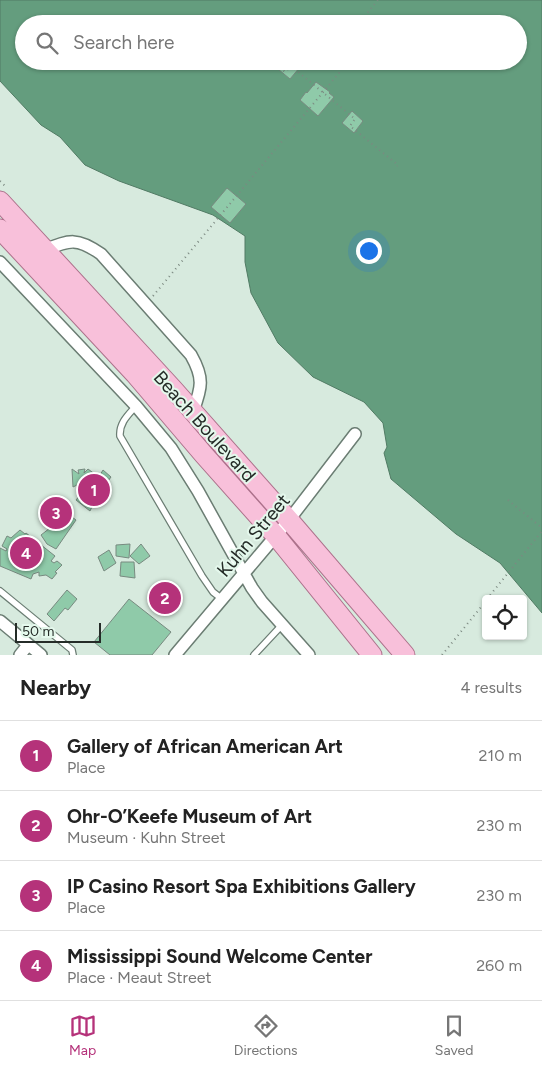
<!DOCTYPE html>
<html lang="en">
<head>
<meta charset="utf-8">
<style>
	body { margin:0; font-family:Figtree,sans-serif; background:#f2f2f2; color:#222 }
	.controls { position:absolute; right:15px; bottom:15px; display:grid; overflow:hidden; border-radius:5px; box-shadow:0 1px 4px #0004 }
	.controls button { width:45px; height:45px; display:grid; place-items:center; padding:0; border:0; border-bottom:1px solid #e0e0e0; background:#fff; color:#222; font:25px sans-serif }
	.scale { position:absolute; left:15px; bottom:12px; width:86px; box-sizing:border-box; padding-left:5px; border:2px solid #252c28; border-top:0; font-size:14px; line-height:18px; white-space:nowrap; color:#252c28; -webkit-text-stroke:4px #e4f8ec; paint-order:stroke }
	.you { position:absolute; left:368px; top:250px; width:18px; height:18px; margin:-12px; border:4px solid #fff; border-radius:50%; background:#1a73e8; box-shadow:0 0 0 8px #1a73e833 }
	.badge { display:grid; place-items:center; width:32px; height:32px; border-radius:50%; background:#b5327a; color:#fff; font-size:16px; font-weight:700 }
	.pin { position:absolute; translate:-50% -50%; border:2px solid #fff; box-shadow:0 1px 5px #0006 }
	.list { margin:0; padding:0; list-style:none }
	h2 { display:flex; justify-content:space-between; align-items:center; height:65px; margin:0; padding:0 20px; font-size:21px }
	h2 small { font-size:16px; font-weight:400; color:#767676 }
	.list li { display:grid; grid-template-columns:32px 1fr auto; gap:15px; align-items:center; box-sizing:border-box; height:70px; padding:0 20px; border-top:1px solid #e0e0e0 }
	.list b { display:block; font-size:19px; white-space:nowrap }
	.list p { margin:0; font-size:16px; white-space:nowrap; color:#767676 }
	.list em { font-size:16px; font-style:normal; color:#767676 }
	.icon { flex:none; width:28px; height:28px; fill:none; stroke:currentColor; stroke-width:2; stroke-linecap:round; stroke-linejoin:round }
	.map { position:relative; flex:none; width:542px; height:655px; overflow:hidden }
	.search { position:absolute; background:#fff; box-shadow:0 1px 4px #0004; left:15px; right:15px; top:15px; height:55px; display:flex; align-items:center; gap:12px; box-sizing:border-box; padding:0 18px; border-radius:28px; color:#767676; font-size:19px }
	.sheet { height:345px; background:#fff }
	nav { display:flex; justify-content:space-around; align-items:center; box-sizing:border-box; height:70px; border-top:1px solid #e0e0e0; background:#fff; font-size:14px; color:#767676 }
	nav a { display:grid; justify-items:center; gap:2px }
	nav .on { color:#b5327a }
	.map>svg:first-child { display:block }
	.water { fill:#649d7e; stroke:#517b64; fill-rule:evenodd }
	.building { fill:#8fcaa9; stroke:#788a80 }
	.lines { fill:none; stroke-linecap:round; stroke-linejoin:round }
	.service-casing { stroke:#6b7d73; stroke-width:8 }
	.minor-casing { stroke:#6b7d73; stroke-width:14 }
	.primary-casing { stroke:#ac718b; stroke-width:21 }
	.path { stroke:#7c8981; stroke-width:2; stroke-dasharray:1 4; stroke-linecap:butt }
	.service { stroke:#fff; stroke-width:5.5 }
	.minor { stroke:#fff; stroke-width:11 }
	.primary { stroke:#f8c0da; stroke-width:19 }
	.labels { text-anchor:middle; stroke-width:4; stroke-linejoin:round; paint-order:stroke }
	.street-label { font-size:19px; fill:#252c28; stroke:#e4f8ec }
</style>
</head>
<body>
<div class="map">
<svg width="542" height="655" viewBox="0 0 542 655">
	<rect width="100%" height="100%" fill="#d7eade"/>
	<path class="water" d="M0 0H542V613L500 563 456 534 391 479 384 453 387 447 383 423 364 402 313 377 278 343 251 293 245 262V236L213 215 119 181 85 165 60 137 41 125 0 81ZM24 24H518V61H24Z"/>
	<path class="building" d="M284 61H293L300 67 290 79 278 69Z
		M316 82 330 92 329 93 334 97 318 116 300 100 306 92 307 93Z
		M352 111 363 121 354 133 342 123Z
		M227 188 246 204 230 223 211 207Z
		M72 469 79 474 78 470 85 469 84 473 88 469 96 475 98 473 100 475 103 470 111 477 108 481 110 483 103 489 104 494 101 495V498H96L90 511 76 500 85 489 78 490 77 485 73 487Z
		M61 498 72 512 52 528 41 513Z
		M68 514 76 520 56 549 47 544 41 535Z
		M20 530 25 534 26 533 55 556 51 561 54 563 57 561 62 565 55 572 57 573 52 579 46 575 39 576V572L33 574 31 579 0 566V548L6 551 7 549 2 546 7 536 11 538Z
		M130 544 129 558 116 556V545Z
		M141 544 150 556 139 564 130 556Z
		M109 550 116 563 104 571 98 557Z
		M121 562H134L135 578 120 576Z
		M67 590 77 599 68 610 65 608 54 621 47 614Z
		M129 599 171 632 152 655H110L94 642Z"/>
	<g class="lines">
		<g class="service-casing">
			<path id="service" d="M136 406C128 415 119 423 120 436L202 576 213 592 222 599
				M0 591 72 650 73 655
				M254 655 282 625"/>
		</g>
		<g class="minor-casing">
			<path id="minor" d="M44 250C70 240 77 237 101 254L191 355C204 378 202 387 193 411
				M0 262 136 406 171 448 198 491 252 588 262 602 309 655
				M0 621 41 655
				M20 655 28 645
				M175 655 289 520 355 434"/>
		</g>
		<g class="primary-casing">
			<path id="primary" d="M0 201 173 389 289 520 405 655
				M0 229 135 374 204 455 276 536 372 655"/>
		</g>
		<path class="path" d="M341 20 345 24
			M358 24 378 0
			M381 24 389 13
			M403 24 410 15 421 24
			M272 61 285 72 291 66 355 119 350 126 398 165 397 166
			M390 61 392 63
			M0 181 6 187
			M153 296 349 61
			M508 500 542 528
			M487 599 542 531
			M442 655 486 601"/>
		<use href="#service" class="service"/>
		<use href="#minor" class="minor"/>
		<use href="#primary" class="primary"/>
	</g>
	<g class="labels">
		<g class="street-label">
			<text transform="translate(205 426) rotate(48)" y="7">Beach Boulevard</text>
			<text transform="translate(253 535) rotate(-50)" y="7">Kuhn Street</text>
		</g>
	</g>
</svg>
<div class="controls">
<button><svg class="icon" aria-label="locate" viewBox="0 0 24 24"><circle cx="12" cy="12" r="6"/><path d="M12 2v4M12 18v4M2 12h4M18 12h4"/></svg></button>
</div>
<div class="scale">50 m</div>
<div class="you"></div>
<div class="pin badge" style="left:94px;top:490px">1</div>
<div class="pin badge" style="left:165px;top:598px">2</div>
<div class="pin badge" style="left:56px;top:513px">3</div>
<div class="pin badge" style="left:26px;top:553px">4</div>
<div class="search"><svg class="icon" aria-label="search" viewBox="0 0 24 24"><circle cx="10" cy="10" r="6"/><path d="M15 15l6 6"/></svg>Search here</div>
</div>
<section class="sheet">
<h2>Nearby<small>4 results</small></h2>
<ul class="list">
<li><span class="badge">1</span><div><b>Gallery of African American Art</b><p>Place</p></div><em>210 m</em></li>
<li><span class="badge">2</span><div><b>Ohr-O’Keefe Museum of Art</b><p>Museum · Kuhn Street</p></div><em>230 m</em></li>
<li><span class="badge">3</span><div><b>IP Casino Resort Spa Exhibitions Gallery</b><p>Place</p></div><em>230 m</em></li>
<li><span class="badge">4</span><div><b>Mississippi Sound Welcome Center</b><p>Place · Meaut Street</p></div><em>260 m</em></li>
</ul>
</section>
<nav>
<a class="on"><svg class="icon" aria-label="map" viewBox="0 0 24 24"><path d="M3 6l6-2 6 2 6-2v14l-6 2-6-2-6 2zM9 4v14M15 6v14"/></svg>Map</a>
<a><svg class="icon" aria-label="directions" viewBox="0 0 24 24"><path d="M12 3l9 9-9 9-9-9zM9 14v-3h6M13 9l2 2-2 2"/></svg>Directions</a>
<a><svg class="icon" aria-label="saved" viewBox="0 0 24 24"><path d="M7 4h10v16l-5-4-5 4z"/></svg>Saved</a>
</nav>
</body>
</html>
